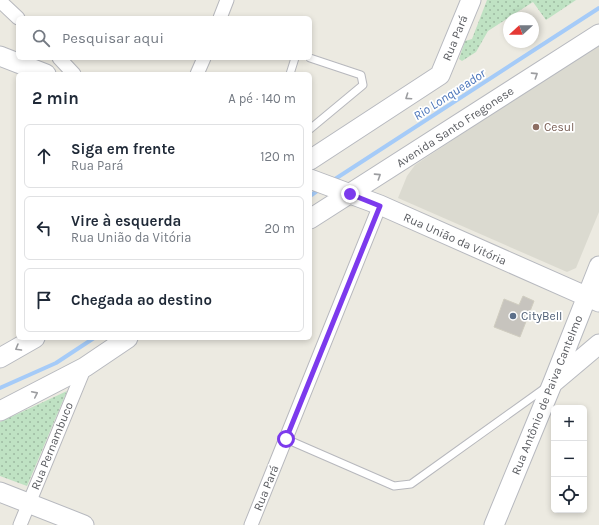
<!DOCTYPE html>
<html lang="pt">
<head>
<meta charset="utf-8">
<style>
	body { margin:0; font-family:Karla,sans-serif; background:#f2f2f3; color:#1f2937 }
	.controls { position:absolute; right:12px; bottom:12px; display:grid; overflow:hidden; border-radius:6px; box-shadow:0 2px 6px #0003 }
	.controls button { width:36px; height:36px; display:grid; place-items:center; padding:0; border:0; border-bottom:1px solid #e0e1e3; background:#fff; color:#1f2937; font:20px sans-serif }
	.compass { position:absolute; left:503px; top:12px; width:36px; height:36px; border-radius:50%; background:#fff; box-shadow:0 2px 6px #0003; rotate:249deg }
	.stop { position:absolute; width:12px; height:12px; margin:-9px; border:3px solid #7c3aed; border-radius:50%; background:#fff }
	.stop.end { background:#7c3aed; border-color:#fff; box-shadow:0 1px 4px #0008 }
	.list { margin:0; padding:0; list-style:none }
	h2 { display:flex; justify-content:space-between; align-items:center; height:52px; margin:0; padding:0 16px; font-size:17px }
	h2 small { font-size:13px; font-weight:400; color:#747a83 }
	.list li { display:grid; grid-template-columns:26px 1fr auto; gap:12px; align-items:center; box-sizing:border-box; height:64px; margin:0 8px 8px; padding:0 8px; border:1px solid #e0e1e3; border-radius:6px }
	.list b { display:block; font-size:15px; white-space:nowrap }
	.list p { margin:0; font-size:13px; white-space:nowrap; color:#747a83 }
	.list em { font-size:13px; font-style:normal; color:#747a83 }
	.icon { flex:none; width:22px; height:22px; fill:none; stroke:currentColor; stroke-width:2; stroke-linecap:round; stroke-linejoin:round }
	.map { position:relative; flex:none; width:599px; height:525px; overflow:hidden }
	.search { position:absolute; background:#fff; box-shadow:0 2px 6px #0003; left:16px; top:16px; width:296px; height:44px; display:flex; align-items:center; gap:10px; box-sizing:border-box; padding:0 14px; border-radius:6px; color:#747a83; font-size:15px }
	.panel { position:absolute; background:#fff; box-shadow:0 2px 6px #0003; left:16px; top:72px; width:296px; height:268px; border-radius:6px }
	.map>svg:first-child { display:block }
	.education { fill:#dbdad0 }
	.grass { fill:url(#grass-dots) }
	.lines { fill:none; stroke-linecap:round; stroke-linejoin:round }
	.stream { stroke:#a5cbf8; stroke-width:4 }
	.building { fill:#c7c4be; stroke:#d0cdc0 }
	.lane-casing { stroke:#b7b8bd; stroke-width:9 }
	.street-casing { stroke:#b7b8bd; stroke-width:15 }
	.secondary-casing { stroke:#b7b9bf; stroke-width:21 }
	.lane { stroke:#fff; stroke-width:7 }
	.street { stroke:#fff; stroke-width:13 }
	.secondary { stroke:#fff; stroke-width:19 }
	.oneway { stroke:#9c9da0 }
	.route { stroke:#7c3aed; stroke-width:5 }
	.education-dot { fill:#8d6e63; stroke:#fff; stroke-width:1.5 }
	.service-dot { fill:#5c6f8a; stroke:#fff; stroke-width:1.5 }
	.labels { text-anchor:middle; stroke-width:3.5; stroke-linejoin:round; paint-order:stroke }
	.street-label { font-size:12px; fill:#5a5c61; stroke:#fff }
	.education-label { font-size:12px; fill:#785e54; stroke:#fff; text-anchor:start }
	.service-label { font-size:12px; fill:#4e5e75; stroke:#fff; text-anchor:start }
	.water-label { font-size:13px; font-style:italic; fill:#4a74b9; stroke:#fff }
</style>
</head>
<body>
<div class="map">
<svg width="599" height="525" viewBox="0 0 599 525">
	<defs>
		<pattern id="grass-dots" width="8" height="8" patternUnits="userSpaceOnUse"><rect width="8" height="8" fill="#bfe2c3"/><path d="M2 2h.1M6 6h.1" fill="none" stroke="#9ebaa2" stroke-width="1.8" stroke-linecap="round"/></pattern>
	</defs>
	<rect width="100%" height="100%" fill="#eceae1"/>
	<path class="education" d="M599 43V212L576 268 567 272 398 198 407 176 415 165Z"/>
	<path class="grass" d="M487 0H576L546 20 533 2 488 31 476 52 462 61 459 59 465 41 472 39Z
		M67 391 27 486 0 476V422Z"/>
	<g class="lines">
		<path class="stream" d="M332 181 599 8
			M310 196 320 189
			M0 388 56 363 94 338"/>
	</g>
	<path class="building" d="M523 296 534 301 520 337 494 327 504 299 519 305Z"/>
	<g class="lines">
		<g class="lane-casing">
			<path id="lane" d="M310 58 361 75 363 85 310 129
				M290 74 295 58
				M286 439 394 486 411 484 545 388"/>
		</g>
		<g class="street-casing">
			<path id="street" d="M0 1 18 18
				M220 18 227 0
				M59 58 74 74
				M197 74 204 58
				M20 525 85 367
				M251 525 380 205"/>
		</g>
		<g class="secondary-casing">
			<path id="secondary" d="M0 56 46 74
				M310 160 440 75 471 0
				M310 179 380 205 599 302
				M310 219 599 34
				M0 358 35 338
				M554 382 599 344
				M0 411 85 367 128 338
				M0 492 84 525
				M494 525 553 382 599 266"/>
		</g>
		<use href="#lane" class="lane"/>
		<use href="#street" class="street"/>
		<use href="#secondary" class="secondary"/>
	</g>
	<defs><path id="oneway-chevron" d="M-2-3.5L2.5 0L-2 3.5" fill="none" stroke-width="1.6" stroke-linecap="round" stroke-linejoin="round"/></defs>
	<g class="oneway">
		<use href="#oneway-chevron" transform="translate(535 75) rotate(-33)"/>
		<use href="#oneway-chevron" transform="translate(408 97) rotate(146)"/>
		<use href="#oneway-chevron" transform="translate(378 176) rotate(-33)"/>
		<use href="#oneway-chevron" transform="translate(18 348) rotate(150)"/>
		<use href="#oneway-chevron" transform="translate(35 394) rotate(-26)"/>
	</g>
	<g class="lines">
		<path class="route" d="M286 439 380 206 350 194"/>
	</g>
	<circle class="education-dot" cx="536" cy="127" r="4"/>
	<circle class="service-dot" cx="513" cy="316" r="4"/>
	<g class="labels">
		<g class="street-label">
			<text transform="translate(455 38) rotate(-68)" y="4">Rua Pará</text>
			<text transform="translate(455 127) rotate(-33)" y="4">Avenida Santo Fregonese</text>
			<text transform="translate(455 239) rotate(24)" y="4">Rua União da Vitória</text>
			<text transform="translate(547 395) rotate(-68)" y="4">Rua Antônio de Paiva Cantelmo</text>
			<text transform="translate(52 446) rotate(-68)" y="4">Rua Pernambuco</text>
			<text transform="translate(266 488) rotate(-68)" y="4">Rua Pará</text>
		</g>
		<g class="education-label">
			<text x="544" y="131">Cesul</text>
		</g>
		<g class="service-label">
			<text x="521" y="320">CityBell</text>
		</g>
		<g class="water-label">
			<text transform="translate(449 94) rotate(-33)" y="5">Rio Lonqueador</text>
		</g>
	</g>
</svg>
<div class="controls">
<button>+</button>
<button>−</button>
<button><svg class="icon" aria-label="locate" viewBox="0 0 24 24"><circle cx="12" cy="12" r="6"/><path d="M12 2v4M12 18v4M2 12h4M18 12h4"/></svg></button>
</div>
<svg class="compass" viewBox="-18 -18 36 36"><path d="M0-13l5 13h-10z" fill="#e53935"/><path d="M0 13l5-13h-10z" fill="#747a83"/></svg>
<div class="stop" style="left:286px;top:439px"></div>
<div class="stop end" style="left:350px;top:194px"></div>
<div class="search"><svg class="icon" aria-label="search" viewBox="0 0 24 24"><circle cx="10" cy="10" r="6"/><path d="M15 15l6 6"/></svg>Pesquisar aqui</div>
<section class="panel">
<h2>2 min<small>A pé · 140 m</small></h2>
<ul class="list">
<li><svg class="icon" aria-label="ahead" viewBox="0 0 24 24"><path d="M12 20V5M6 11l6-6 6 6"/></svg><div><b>Siga em frente</b><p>Rua Pará</p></div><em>120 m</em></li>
<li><svg class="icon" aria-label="left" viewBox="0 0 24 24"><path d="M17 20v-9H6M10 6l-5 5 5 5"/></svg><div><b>Vire à esquerda</b><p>Rua União da Vitória</p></div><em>20 m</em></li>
<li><svg class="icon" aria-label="arrive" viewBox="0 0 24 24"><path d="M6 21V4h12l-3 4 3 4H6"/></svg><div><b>Chegada ao destino</b></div></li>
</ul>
</section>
</div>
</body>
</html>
